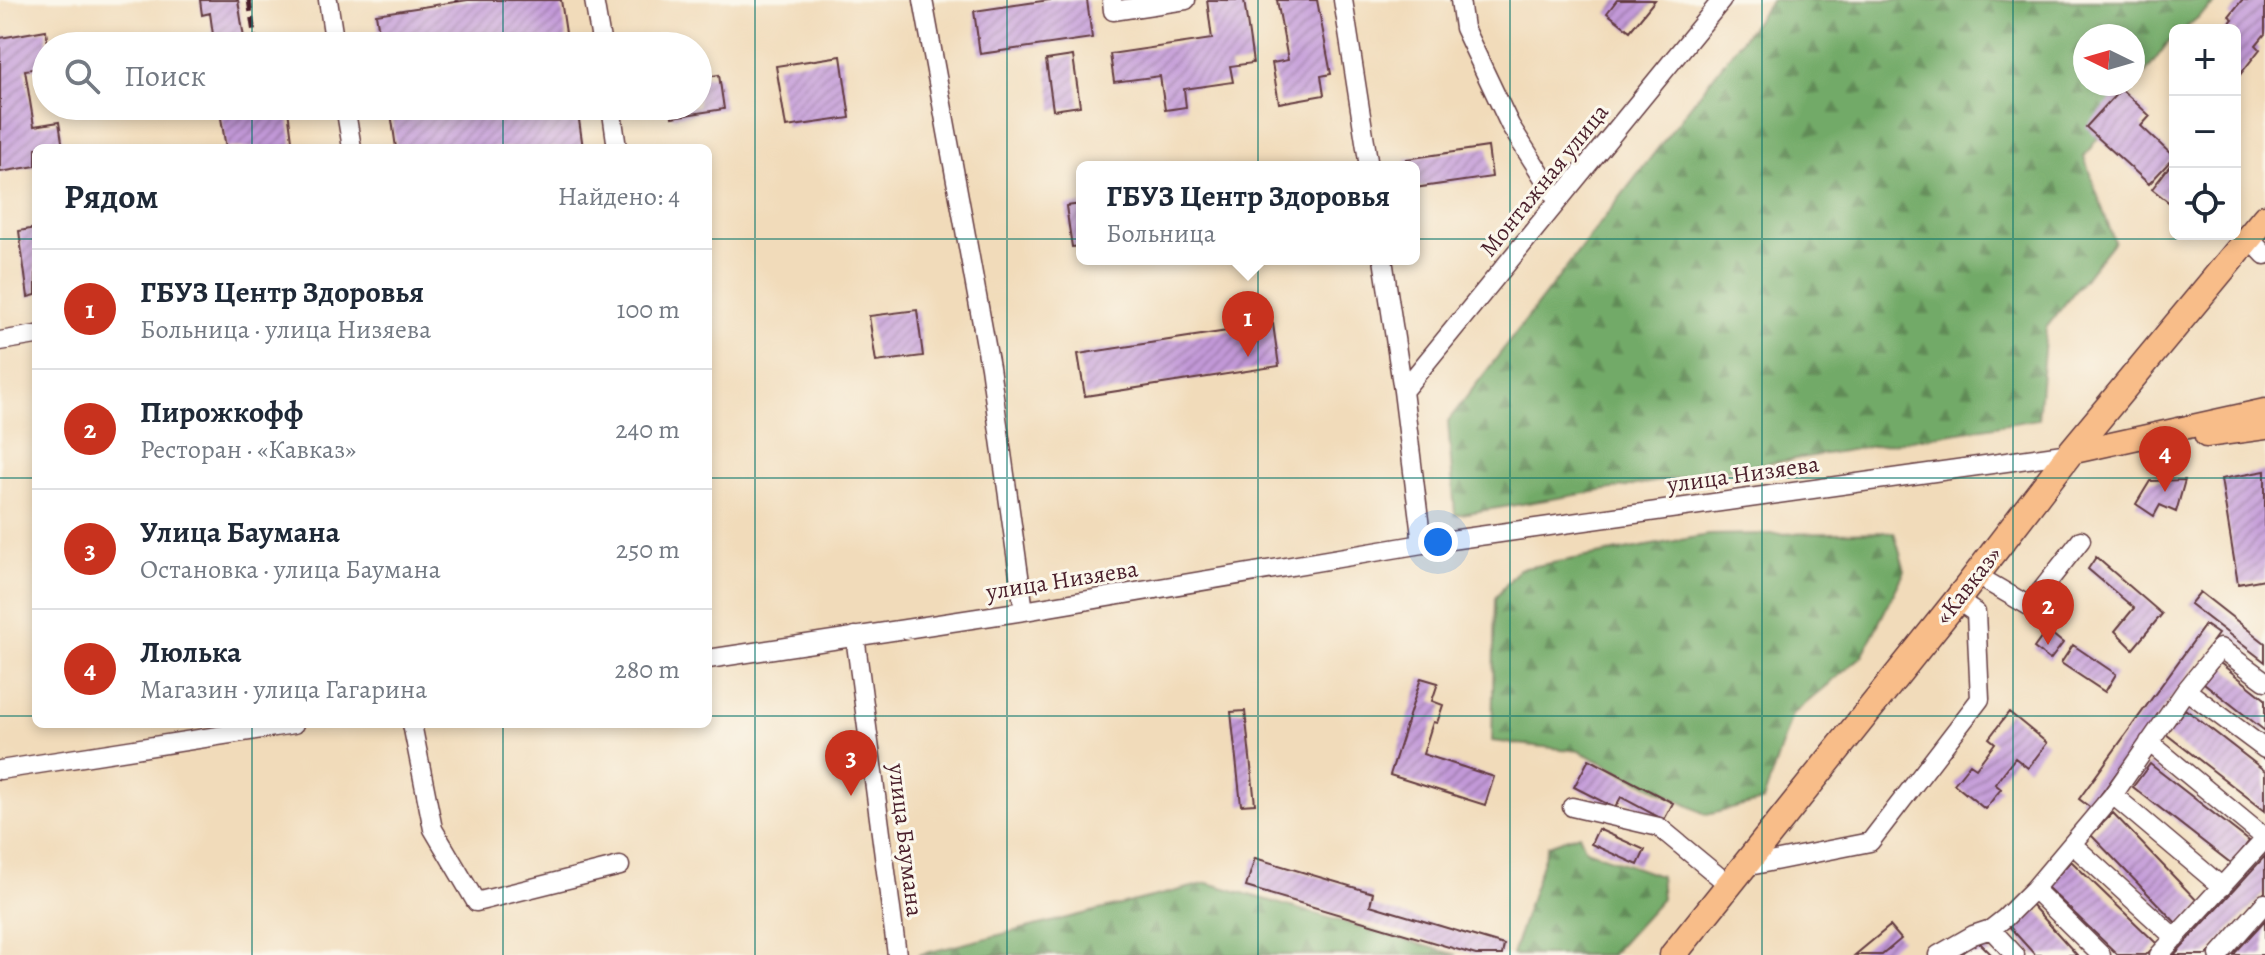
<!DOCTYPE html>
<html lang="ru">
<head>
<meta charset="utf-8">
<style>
	body { margin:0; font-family:Alegreya,serif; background:#f6f6f7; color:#1f2937 }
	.controls { position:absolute; right:24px; top:24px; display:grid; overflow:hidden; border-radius:12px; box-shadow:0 4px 12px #0003 }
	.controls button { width:72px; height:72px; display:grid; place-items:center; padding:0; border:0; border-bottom:2px solid #e0e1e3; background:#fff; color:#1f2937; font:40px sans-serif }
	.compass { position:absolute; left:2073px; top:24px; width:72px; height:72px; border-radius:50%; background:#fff; box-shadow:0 4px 12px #0003; rotate:275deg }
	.you { position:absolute; left:1438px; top:542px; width:28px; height:28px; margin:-20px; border:6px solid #fff; border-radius:50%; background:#1a73e8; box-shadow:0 0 0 12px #1a73e833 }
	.badge { display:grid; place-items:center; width:52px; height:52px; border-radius:50%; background:#c8321e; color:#fff; font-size:26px; font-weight:700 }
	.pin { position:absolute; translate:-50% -66px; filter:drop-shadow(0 2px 4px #0008) }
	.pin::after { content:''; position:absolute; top:42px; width:28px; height:24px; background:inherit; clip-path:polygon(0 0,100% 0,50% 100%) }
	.popup { position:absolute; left:1076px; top:161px; width:344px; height:104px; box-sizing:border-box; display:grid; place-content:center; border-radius:12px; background:#fff; filter:drop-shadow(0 2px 6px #0005); font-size:26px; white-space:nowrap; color:#747a83 }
	.popup b { font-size:30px; color:#1f2937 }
	.popup::after { content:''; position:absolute; left:50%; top:100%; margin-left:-16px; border:16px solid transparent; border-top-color:#fff }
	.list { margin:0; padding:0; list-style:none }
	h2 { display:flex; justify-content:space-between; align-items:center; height:104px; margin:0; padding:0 32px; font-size:34px }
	h2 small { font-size:26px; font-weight:400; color:#747a83 }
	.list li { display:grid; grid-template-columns:52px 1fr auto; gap:24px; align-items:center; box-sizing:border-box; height:120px; padding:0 32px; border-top:2px solid #e0e1e3 }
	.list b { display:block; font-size:30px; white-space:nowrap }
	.list p { margin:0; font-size:26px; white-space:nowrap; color:#747a83 }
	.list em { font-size:26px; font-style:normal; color:#747a83 }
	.icon { flex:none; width:44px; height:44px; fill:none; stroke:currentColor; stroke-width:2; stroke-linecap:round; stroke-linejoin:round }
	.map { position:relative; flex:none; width:2265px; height:955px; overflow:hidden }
	.search { position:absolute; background:#fff; box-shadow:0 4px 12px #0003; left:32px; top:32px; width:680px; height:88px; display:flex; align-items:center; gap:20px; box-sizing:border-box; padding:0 28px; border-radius:44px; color:#747a83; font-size:30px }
	.panel { position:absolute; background:#fff; box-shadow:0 4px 12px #0003; left:32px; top:144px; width:680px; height:584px; border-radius:12px }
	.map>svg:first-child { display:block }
	.forest { fill:url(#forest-firs); stroke:#5e644a; stroke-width:2; fill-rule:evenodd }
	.building { fill:url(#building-hatch) }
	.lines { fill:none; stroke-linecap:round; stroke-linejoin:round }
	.minor-casing { stroke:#633b40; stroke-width:21 }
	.major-casing { stroke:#633b40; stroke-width:25 }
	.highway-casing { stroke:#633b40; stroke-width:29 }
	.minor { stroke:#fff; stroke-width:18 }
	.major { stroke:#f8bd89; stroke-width:22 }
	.highway { stroke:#f8bd89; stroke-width:26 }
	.rail { stroke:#4a1f2b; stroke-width:5; stroke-dasharray:12 6; stroke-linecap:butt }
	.grid { fill:none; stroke:#0f766e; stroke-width:2; stroke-opacity:0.55 }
	.labels { text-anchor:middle; stroke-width:6; stroke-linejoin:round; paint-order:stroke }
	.street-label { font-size:24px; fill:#4a1f2b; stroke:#fbf7ec }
</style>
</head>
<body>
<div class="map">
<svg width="2265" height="955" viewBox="0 0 2265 955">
	<defs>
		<pattern id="forest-firs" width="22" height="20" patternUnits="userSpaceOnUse" patternTransform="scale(2)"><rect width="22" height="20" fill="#72aa68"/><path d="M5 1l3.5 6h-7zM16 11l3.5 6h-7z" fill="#608a56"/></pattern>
		<pattern id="building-hatch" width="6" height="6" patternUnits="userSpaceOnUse" patternTransform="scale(2)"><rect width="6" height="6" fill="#c299d8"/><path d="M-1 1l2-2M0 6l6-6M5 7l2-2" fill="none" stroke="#a07caf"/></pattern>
	</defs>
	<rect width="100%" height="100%" fill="#fbf7ec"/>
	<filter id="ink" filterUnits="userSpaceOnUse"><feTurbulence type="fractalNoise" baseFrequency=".0125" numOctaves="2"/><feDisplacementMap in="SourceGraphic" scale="16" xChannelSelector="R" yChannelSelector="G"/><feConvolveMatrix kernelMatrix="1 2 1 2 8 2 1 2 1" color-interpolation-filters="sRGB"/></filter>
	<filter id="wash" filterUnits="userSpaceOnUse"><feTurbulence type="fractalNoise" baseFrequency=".006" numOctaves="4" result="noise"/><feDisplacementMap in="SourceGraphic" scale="32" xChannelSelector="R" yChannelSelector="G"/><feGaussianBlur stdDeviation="1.8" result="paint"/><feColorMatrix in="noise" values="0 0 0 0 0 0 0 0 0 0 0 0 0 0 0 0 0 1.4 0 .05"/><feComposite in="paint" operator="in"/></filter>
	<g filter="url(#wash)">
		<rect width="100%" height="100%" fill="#f1dbba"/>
		<path class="forest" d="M1772 0H2219L2183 30H2175V37L2167 44 2084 157 2114 241 2046 328 2038 419 1455 515 1448 421ZM2085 36H2133V84H2085Z
			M1894 532 1905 571 1862 656 1792 715 1763 801 1707 815 1579 751 1492 741 1495 598 1519 569 1708 535Z
			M1579 834 1586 850 1660 876 1662 899 1611 955H1512L1548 845Z
			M1208 883 1457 955H918Z"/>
		<g id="blocks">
			<path class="building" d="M200 0H238L244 38 214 42 210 13 202 15Z
				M468 0H561L568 46H381L376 14Z
				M1049 0H1087L1092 38 980 54 974 11Z
				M1207 0H1244L1253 63 1230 66 1233 82 1184 89 1186 107 1165 110 1160 76 1114 82 1110 54 1212 39Z
				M1277 0H1317L1331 74 1321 76 1324 95 1279 103 1272 63 1288 60Z
				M1617 0H1655L1630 31 1607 13Z
				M2242 0H2265V34L2256 45 2260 49 2235 81V30H2224L2233 19 2229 16Z
				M46 30 48 46H46V67L25 70 34 126 59 122 63 148H36V166L0 172V38Z
				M841 56 850 118 786 127 776 66Z
				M1073 56 1080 106 1053 110 1046 60Z
				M719 75 724 109 672 117 671 106H698V78Z
				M2121 89 2150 116 2141 126 2174 157 2149 184 2086 127Z
				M219 106H259L260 114 288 110 293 148H226Z
				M390 106H577L583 148H396Z
				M1488 147 1492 177 1414 188V167H1407L1406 159Z
				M2175 159V199L2171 204 2152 189Z
				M1082 204V246L1072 247 1066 206Z
				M36 228V295L28 297 19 231Z
				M917 310 923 356 876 362 869 316Z
				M1273 324 1279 366 1085 396 1078 354Z
				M2265 471V579L2238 584 2221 479Z
				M2185 480 2176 512 2160 505 2154 516 2136 504 2150 481Z
				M2096 557 2162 614 2133 649 2115 631 2134 608 2088 569Z
				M2200 592 2265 643V662L2190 604Z
				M2205 625 2218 634 2091 808 2079 799Z
				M2047 630 2063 643 2050 660 2034 648Z
				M2073 645 2116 674 2105 692 2061 663Z
				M2220 663 2265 699V731L2204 683Z
				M1421 678 1438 683 1432 701 1443 705 1437 723 1433 722 1423 754 1494 777 1485 805 1390 775Z
				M2185 709 2265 771V811L2166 734Z
				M1245 711 1255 804 1241 805 1231 712Z
				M2009 712 2047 743 2028 768 2015 758 1995 784 2001 789 1985 809 1954 784 1970 764 1976 768 1995 743 1989 738Z
				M1589 759 1673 803 1664 820 1621 797 1615 808 1574 787Z
				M2150 764 2249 841 2232 864 2133 787Z
				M2113 813 2201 905 2179 926 2091 835Z
				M1598 829 1645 850 1638 865 1591 844Z
				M2265 856V892L2207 955H2174Z
				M1255 858 1373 893 1370 905 1504 945 1502 955H1476L1246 887Z
				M2071 861 2157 944 2146 955H2118L2047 887Z
				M2030 903 2077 955H2035L2007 924Z
				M2265 920V955H2233Z
				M1890 926 1901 939 1882 955H1855Z
				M1976 939 1992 955H1960Z"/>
		</g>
	</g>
	<g filter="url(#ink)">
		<use href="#blocks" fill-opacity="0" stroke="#633b40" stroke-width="2"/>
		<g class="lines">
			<g class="minor-casing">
				<path id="minor" d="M328 0 335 46
					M594 0 602 46
					M923 0 990 367 1024 611
					M1112 0 1113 11 1186 0
					M1343 0 1369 167
					M1460 0 1464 28 1510 125 1558 201
					M345 106 352 148
					M611 106 617 148
					M2249 238 2265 255
					M1383 259 1403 391 1422 544
					M0 341 36 335
					M1403 391 1722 0
					M1976 575 2029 606 2081 540
					M855 636 897 955
					M708 659 1024 611 1422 544 2070 453
					M2186 690 2265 749
					M412 724 433 829 476 902 620 866
					M2149 742 2265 838
					M0 770 294 724
					M1572 807 1659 827 1729 885
					M2072 844 2175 938
					M1744 867 1870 842 1980 699 1976 613 1957 600
					M2222 887 2113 795 2186 690 2220 648 2265 681
					M2034 889 2101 955
					M1991 929 2015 955
					M1938 955 1973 935 1991 929 2005 918 2034 889 2113 795
					M2159 955 2265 839
					M2219 955 2265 903"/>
			</g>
			<g class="major-casing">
				<path id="major" d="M2206 436 2265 428
					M2070 453 2265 410"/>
			</g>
			<g class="highway-casing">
				<path id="highway" d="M1673 955 1957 600 2070 453 2265 218"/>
			</g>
			<use href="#minor" class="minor"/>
			<use href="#major" class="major"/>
			<use href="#highway" class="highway"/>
			<path class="rail" d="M249 0 255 40
				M457 0V2"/>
		</g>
	</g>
	<path class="grid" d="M252 0V46M503 0V46M755 0V955M1007 0V955M1258 0V955M1510 0V955M1762 0V955M2013 0V955M252 106V148M503 106V148M0 239H36M708 239H2265M0 478H36M708 478H2265M0 716H36M708 716H2265M252 724V955M503 724V955"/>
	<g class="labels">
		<g class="street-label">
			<text transform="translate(1544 180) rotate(-51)" y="8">Монтажная улица</text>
			<text transform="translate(1743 474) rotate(-8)" y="8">улица Низяева</text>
			<text transform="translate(1062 580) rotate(-9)" y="8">улица Низяева</text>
			<text transform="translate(1968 585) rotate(-52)" y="8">«Кавказ»</text>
			<text transform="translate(906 840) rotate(83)" y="8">улица Баумана</text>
		</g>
	</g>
</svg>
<div class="controls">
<button>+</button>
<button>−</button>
<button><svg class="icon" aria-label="locate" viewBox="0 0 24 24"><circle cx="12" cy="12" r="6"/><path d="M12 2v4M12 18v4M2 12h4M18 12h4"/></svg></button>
</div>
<svg class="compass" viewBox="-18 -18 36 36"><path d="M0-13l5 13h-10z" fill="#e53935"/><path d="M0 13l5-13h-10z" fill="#747a83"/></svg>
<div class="you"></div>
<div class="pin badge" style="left:1248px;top:357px">1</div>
<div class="popup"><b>ГБУЗ Центр Здоровья</b>Больница</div>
<div class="pin badge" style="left:2048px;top:645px">2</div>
<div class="pin badge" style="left:851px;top:796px">3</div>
<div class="pin badge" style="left:2165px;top:492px">4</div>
<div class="search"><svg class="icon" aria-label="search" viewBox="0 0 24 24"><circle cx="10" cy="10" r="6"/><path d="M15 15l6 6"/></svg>Поиск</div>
<section class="panel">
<h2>Рядом<small>Найдено: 4</small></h2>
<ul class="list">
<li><span class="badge">1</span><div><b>ГБУЗ Центр Здоровья</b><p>Больница · улица Низяева</p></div><em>100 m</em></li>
<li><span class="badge">2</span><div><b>Пирожкофф</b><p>Ресторан · «Кавказ»</p></div><em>240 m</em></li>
<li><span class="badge">3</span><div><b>Улица Баумана</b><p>Остановка · улица Баумана</p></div><em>250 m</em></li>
<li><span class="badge">4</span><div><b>Люлька</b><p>Магазин · улица Гагарина</p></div><em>280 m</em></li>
</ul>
</section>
</div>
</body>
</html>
